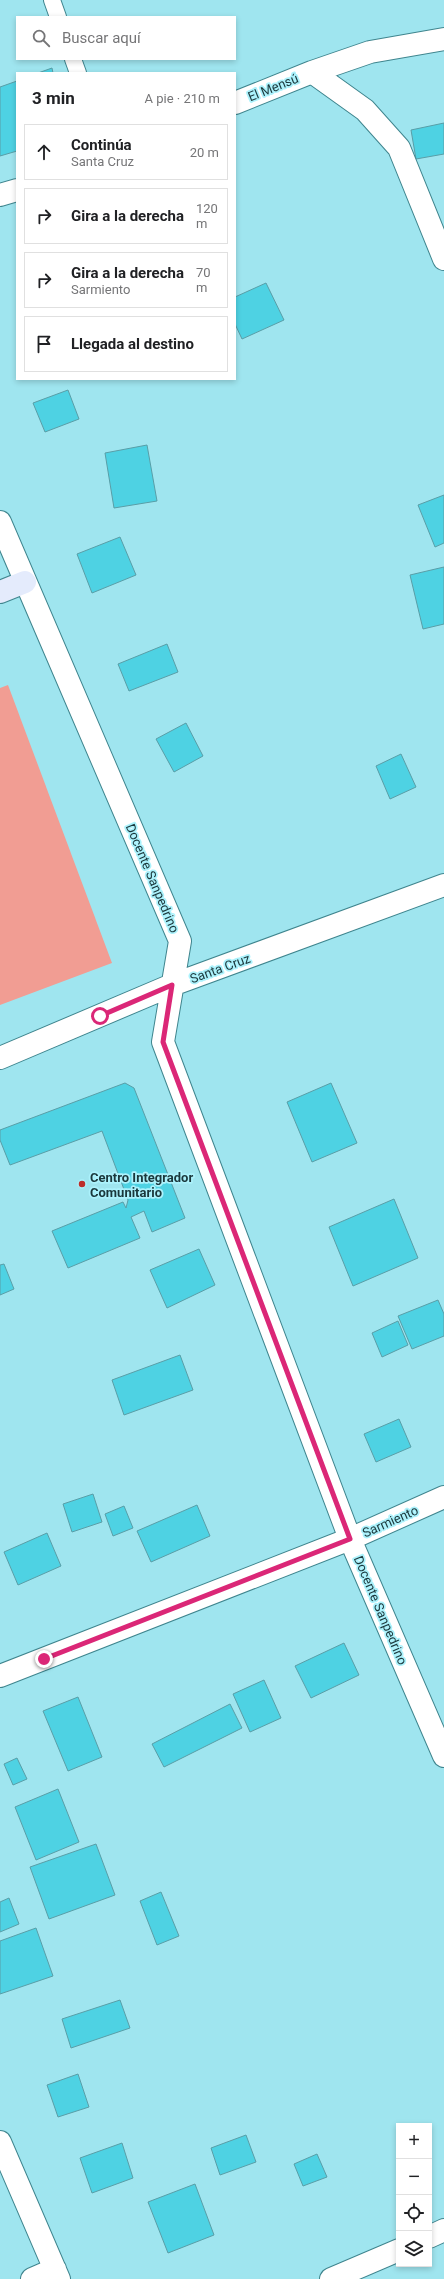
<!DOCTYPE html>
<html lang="es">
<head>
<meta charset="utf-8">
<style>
	body { margin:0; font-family:Roboto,sans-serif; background:#f2f2f2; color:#202124 }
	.controls { position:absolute; right:12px; bottom:12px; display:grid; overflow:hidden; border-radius:0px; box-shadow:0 2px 6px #0003 }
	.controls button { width:36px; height:36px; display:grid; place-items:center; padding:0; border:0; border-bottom:1px solid #e0e0e0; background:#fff; color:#202124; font:20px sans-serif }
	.stop { position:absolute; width:12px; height:12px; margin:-9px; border:3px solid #db2777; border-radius:50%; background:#fff }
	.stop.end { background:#db2777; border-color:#fff; box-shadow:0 1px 4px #0008 }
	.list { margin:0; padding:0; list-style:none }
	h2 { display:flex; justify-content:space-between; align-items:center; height:52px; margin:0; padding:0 16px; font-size:17px }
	h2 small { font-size:13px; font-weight:400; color:#757577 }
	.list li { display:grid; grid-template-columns:26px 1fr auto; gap:12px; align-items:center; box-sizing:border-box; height:56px; margin:0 8px 8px; padding:0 8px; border:1px solid #e0e0e0; border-radius:0px }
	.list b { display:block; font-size:15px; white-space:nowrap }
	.list p { margin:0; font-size:13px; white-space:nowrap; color:#757577 }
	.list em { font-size:13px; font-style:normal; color:#757577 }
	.icon { flex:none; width:22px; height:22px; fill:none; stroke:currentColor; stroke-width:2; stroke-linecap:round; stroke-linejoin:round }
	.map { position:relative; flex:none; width:444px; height:2279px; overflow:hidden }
	.search { position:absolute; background:#fff; box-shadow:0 2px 6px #0003; left:16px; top:16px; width:220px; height:44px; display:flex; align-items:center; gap:10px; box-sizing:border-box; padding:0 14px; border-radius:0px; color:#757577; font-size:15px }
	.panel { position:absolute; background:#fff; box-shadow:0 2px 6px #0003; left:16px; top:72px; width:220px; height:308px; border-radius:0px }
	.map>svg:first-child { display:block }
	.green { fill:#f19d93 }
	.building { fill:#4ed2e3; stroke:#599ea7 }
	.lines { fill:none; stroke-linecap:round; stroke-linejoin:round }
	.service-casing { stroke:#3f858e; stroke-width:18 }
	.minor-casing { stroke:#3f858e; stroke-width:24 }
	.secondary-casing { stroke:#3f858e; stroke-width:24 }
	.service { stroke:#fff; stroke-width:16 }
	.minor { stroke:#fff; stroke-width:22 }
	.secondary { stroke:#e4ebfc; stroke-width:22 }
	.route { stroke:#db2777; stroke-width:5 }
	.poi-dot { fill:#bc2e2a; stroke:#acf2fc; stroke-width:1.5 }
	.labels { text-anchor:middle; stroke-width:3.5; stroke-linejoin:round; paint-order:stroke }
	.street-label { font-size:13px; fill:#1a373b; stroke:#acf2fc }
	.poi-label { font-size:13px; font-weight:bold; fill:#1a373b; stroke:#acf2fc; text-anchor:start }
</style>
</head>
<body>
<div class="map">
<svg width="444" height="2279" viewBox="0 0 444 2279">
	<rect width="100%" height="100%" fill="#9fe5ef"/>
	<path class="green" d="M8 685 112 963 0 1005V688Z"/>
	<path class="building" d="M52 68 53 73H38Z
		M17 81V151L0 156V87Z
		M444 123V154L416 159 411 130Z
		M266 283 284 320 242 339 235 324V297Z
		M68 390 79 419 45 432 33 403Z
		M147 445 157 501 114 508 105 453Z
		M444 495V543L435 547 418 505Z
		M120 537 136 575 92 593 77 554Z
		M444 567V624L423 629 410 575Z
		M167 644 178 672 129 691 118 664Z
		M186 723 203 756 174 772 156 739Z
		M401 754 416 787 390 799 376 766Z
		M125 1083 134 1088 185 1218 152 1232 144 1211 131 1217 140 1238 68 1268 52 1231 123 1202 126 1208 128 1200 102 1131 10 1165 0 1140V1130Z
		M331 1083 357 1143 312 1162 287 1102Z
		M394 1199 418 1258 353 1286 329 1227Z
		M199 1249 215 1285 167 1308 150 1270Z
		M4 1264 14 1289 0 1295V1265Z
		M438 1300 444 1314V1336L412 1349 398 1316Z
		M398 1321 408 1345 382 1357 372 1333Z
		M180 1355 193 1390 124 1415 112 1380Z
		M399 1419 411 1447 376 1462 364 1434Z
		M93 1494 102 1522 72 1532 63 1504Z
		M197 1505 210 1536 151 1562 137 1531Z
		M124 1506 133 1528 113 1536 105 1514Z
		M47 1533 61 1566 18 1585 4 1552Z
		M344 1643 359 1675 311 1698 295 1666Z
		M264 1680 281 1718 250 1732 233 1694Z
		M78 1697 102 1757 68 1771 43 1711Z
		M230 1704 242 1728 164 1767 152 1744Z
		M17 1758 27 1779 13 1785 4 1764Z
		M58 1789 79 1842 36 1860 15 1807Z
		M96 1844 115 1895 49 1919 30 1867Z
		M161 1892 179 1936 157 1945 140 1901Z
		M9 1898 19 1924 0 1932V1902Z
		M36 1928 53 1976 0 1994V1941Z
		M120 2000 130 2028 71 2048 62 2019Z
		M78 2074 89 2107 58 2117 47 2085Z
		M246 2135 256 2162 220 2175 211 2148Z
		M122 2143 133 2178 92 2193 80 2158Z
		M317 2154 327 2177 303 2186 294 2164Z
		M195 2184 214 2235 168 2253 148 2202Z"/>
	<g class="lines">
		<g class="service-casing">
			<path id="service" d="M52 0 58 17
				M73 59 78 73"/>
		</g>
		<g class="minor-casing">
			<path id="minor" d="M312 72 365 110 399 148 444 259
				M235 103 312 72 370 52 444 39
				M0 195 17 190
				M0 522 180 941 163 1042 350 1539 444 1756
				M0 1058 172 985 444 885
				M0 1676 350 1539 444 1497
				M0 2142 59 2279
				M429 2237 444 2230
				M32 2279 55 2269
				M331 2279 399 2250"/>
		</g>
		<g class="secondary-casing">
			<path id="secondary" d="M0 592 25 582"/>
		</g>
		<use href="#service" class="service"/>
		<use href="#minor" class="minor"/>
		<use href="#secondary" class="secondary"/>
	</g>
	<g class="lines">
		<path class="route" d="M44 1659 350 1539 163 1042 172 985 100 1016"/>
	</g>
	<circle class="poi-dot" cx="82" cy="1184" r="4"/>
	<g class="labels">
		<g class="street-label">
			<text transform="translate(273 87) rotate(-22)" y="5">El Mensú</text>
			<text transform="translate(153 878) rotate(67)" y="5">Docente Sanpedrino</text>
			<text transform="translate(220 968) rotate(-20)" y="5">Santa Cruz</text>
			<text transform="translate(390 1521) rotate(-24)" y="5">Sarmiento</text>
			<text transform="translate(381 1610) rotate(67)" y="5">Docente Sanpedrino</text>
		</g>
		<g class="poi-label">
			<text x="90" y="1182">Centro Integrador<tspan x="90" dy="15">Comunitario</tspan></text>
		</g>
	</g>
</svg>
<div class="controls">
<button>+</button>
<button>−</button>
<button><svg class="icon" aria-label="locate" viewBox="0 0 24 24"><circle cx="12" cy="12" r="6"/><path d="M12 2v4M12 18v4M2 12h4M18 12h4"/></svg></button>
<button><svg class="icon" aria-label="layers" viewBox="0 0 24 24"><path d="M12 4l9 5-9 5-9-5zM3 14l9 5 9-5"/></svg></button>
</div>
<div class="stop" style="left:100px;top:1016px"></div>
<div class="stop end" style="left:44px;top:1659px"></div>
<div class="search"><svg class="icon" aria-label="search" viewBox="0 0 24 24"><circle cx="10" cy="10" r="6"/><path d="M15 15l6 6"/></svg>Buscar aquí</div>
<section class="panel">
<h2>3 min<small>A pie · 210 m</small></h2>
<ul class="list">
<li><svg class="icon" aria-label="ahead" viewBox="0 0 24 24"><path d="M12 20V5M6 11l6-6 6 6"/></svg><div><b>Continúa</b><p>Santa Cruz</p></div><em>20 m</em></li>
<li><svg class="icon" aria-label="right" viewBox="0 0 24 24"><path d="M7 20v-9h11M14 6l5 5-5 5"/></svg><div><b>Gira a la derecha</b></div><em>120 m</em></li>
<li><svg class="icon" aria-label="right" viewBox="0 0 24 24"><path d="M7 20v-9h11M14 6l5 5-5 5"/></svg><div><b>Gira a la derecha</b><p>Sarmiento</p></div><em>70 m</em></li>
<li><svg class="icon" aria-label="arrive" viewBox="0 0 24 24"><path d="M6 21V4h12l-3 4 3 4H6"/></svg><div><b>Llegada al destino</b></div></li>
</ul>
</section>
</div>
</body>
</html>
